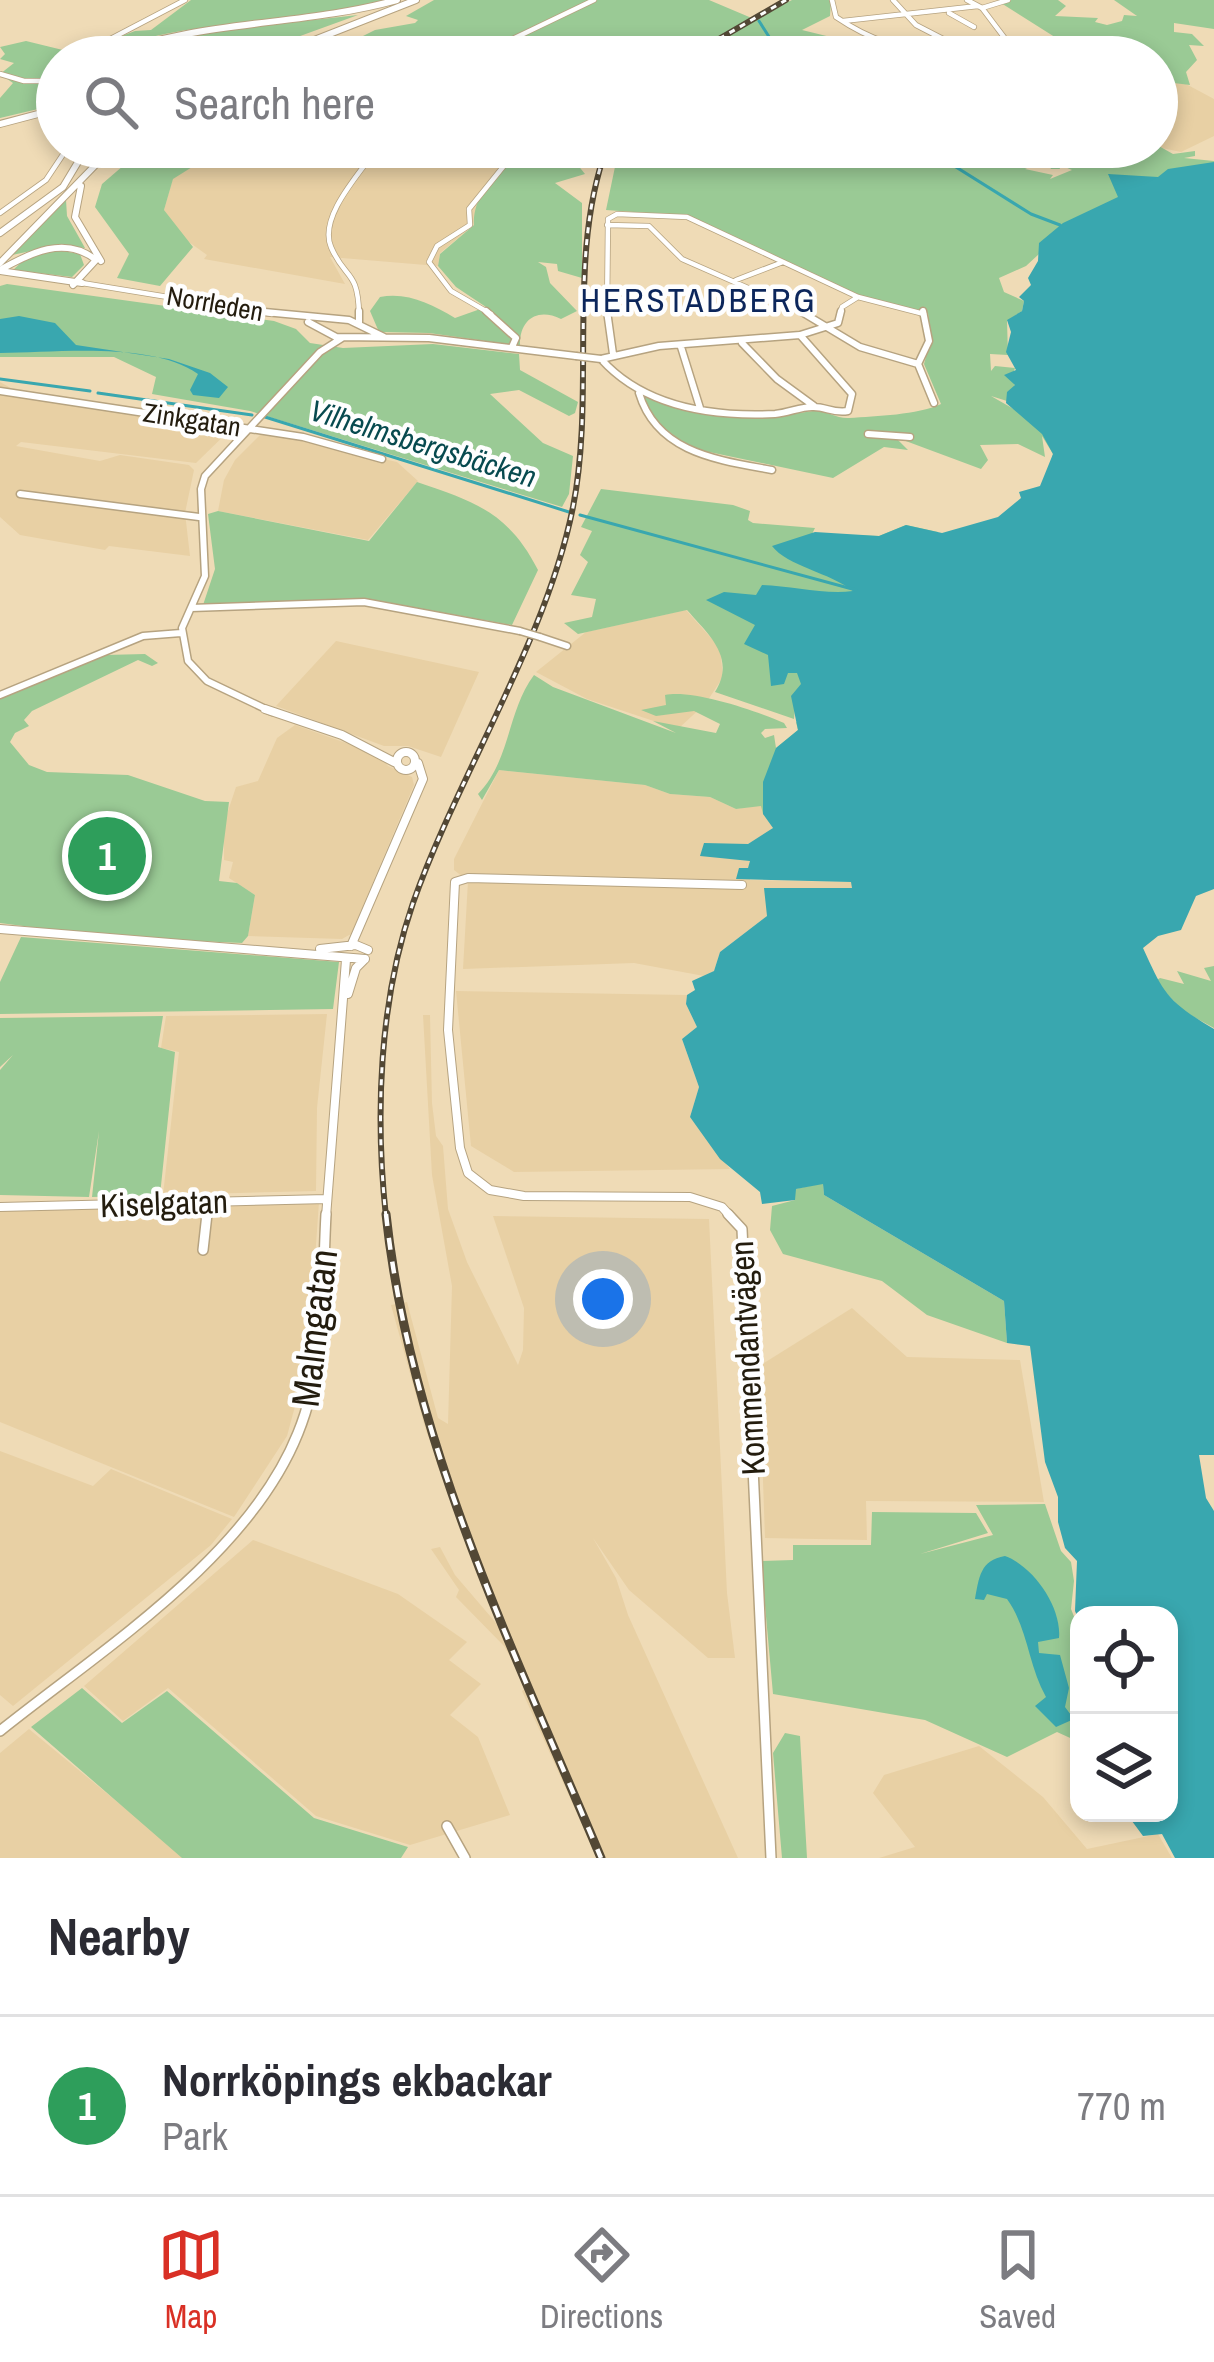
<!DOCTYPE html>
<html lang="en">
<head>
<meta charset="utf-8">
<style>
	body { margin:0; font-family:"Archivo Narrow",sans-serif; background:#f7f7f7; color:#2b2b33 }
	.controls { position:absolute; right:36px; bottom:36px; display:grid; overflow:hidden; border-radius:24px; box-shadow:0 6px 18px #0003 }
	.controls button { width:108px; height:108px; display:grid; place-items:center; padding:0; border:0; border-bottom:3px solid #e1e1e2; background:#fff; color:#2b2b33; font:60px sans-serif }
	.you { position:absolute; left:603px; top:1299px; width:42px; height:42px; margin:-30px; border:9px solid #fff; border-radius:50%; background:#1a73e8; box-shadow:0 0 0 18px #1a73e833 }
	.badge { display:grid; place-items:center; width:78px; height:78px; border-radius:50%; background:#d93025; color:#fff; font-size:39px; font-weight:700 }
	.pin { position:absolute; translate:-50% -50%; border:6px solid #fff; box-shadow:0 3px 12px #0006 }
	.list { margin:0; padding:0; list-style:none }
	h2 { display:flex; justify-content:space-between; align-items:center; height:156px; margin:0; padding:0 48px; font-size:51px }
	h2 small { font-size:39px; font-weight:400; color:#7c7c81 }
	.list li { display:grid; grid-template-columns:78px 1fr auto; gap:36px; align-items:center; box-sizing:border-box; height:180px; padding:0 48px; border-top:3px solid #e1e1e2 }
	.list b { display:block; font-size:45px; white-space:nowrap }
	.list p { margin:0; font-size:39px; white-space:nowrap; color:#7c7c81 }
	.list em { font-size:39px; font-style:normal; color:#7c7c81 }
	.icon { flex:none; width:66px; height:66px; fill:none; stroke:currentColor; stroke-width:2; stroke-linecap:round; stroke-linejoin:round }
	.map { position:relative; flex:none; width:1214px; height:1858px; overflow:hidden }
	.search { position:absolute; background:#fff; box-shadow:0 6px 18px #0003; left:36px; right:36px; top:36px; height:132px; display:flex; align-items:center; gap:30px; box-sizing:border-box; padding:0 42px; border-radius:66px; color:#7c7c81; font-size:45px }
	.sheet { height:336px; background:#fff }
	nav { display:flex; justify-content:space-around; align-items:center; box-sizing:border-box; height:168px; border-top:3px solid #e1e1e2; background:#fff; font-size:33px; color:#7c7c81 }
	nav a { display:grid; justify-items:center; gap:6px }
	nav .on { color:#d93025 }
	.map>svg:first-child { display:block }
	.built { fill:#e8d0a4 }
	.green { fill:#9aca95 }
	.water { fill:#39a7af }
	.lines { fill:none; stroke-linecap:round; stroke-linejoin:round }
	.stream { stroke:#39a7af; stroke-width:3 }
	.minor-far3-casing { stroke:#b6a380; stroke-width:6 }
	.minor-far2-casing { stroke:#b6a380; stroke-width:9 }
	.minor-far1-casing { stroke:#b6a380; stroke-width:10 }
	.minor-casing { stroke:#b6a380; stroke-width:12 }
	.major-casing { stroke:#b6a380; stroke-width:8 }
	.highway-casing { stroke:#b6a380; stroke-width:8 }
	.minor-far3 { stroke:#fff; stroke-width:4.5 }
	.minor-far2 { stroke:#fff; stroke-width:6 }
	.minor-far1 { stroke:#fff; stroke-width:8 }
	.minor { stroke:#fff; stroke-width:9 }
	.major { stroke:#fff; stroke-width:6 }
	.highway { stroke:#fff; stroke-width:6 }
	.rail-far1-casing { stroke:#534835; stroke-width:6 }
	.rail-casing { stroke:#534835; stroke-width:9 }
	.rail-far1 { stroke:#fefefe; stroke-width:3; stroke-dasharray:6; stroke-linecap:butt }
	.rail { stroke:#fefefe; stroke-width:4.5; stroke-dasharray:12; stroke-linecap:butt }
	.minor-bridge-casing { stroke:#b6a380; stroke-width:9; stroke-linecap:butt }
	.minor-bridge { stroke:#fff; stroke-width:6 }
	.labels { text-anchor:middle; stroke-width:9; stroke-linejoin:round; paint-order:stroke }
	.far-street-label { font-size:27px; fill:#231c0e; stroke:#fefefe }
	.far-water-label { font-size:30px; font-style:italic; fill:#074a4f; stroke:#fefefe }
	.far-quarter-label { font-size:33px; letter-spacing:3px; fill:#0c265b; stroke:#fefefe }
	.street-label { font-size:33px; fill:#231c0e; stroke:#fefefe }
	.near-street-label { font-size:39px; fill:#231c0e; stroke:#fefefe }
</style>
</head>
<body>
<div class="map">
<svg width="1214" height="1858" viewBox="0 0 1214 1858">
	<rect width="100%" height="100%" fill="#efdbb6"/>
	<path class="built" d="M1157 81 1186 84 1214 99V136L1181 152 1157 147Z
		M224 147H489L514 159 499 173 474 225 440 253 438 266 330 257 345 284 204 259 207 255 182 237 164 210 173 178Z
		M0 382 18 392 237 423 196 463 21 442 16 446 100 461 120 455 189 465 194 470 185 513 190 556 109 546 105 550 20 535 0 517Z
		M263 432 397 462 418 481 368 540 218 511 224 480 235 460Z
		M686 610 720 648 723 677 706 703 678 729 587 699 536 672 586 632Z
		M336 641 479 672 441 757 408 746H384L276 706Z
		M295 725 380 755 388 766 412 777 414 785 351 934 342 939 248 936 255 895 229 878 233 862 224 860V823L236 787 258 781 277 738Z
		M499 770 645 785 670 794 710 797 736 809 761 805 773 827 770 831 748 844H705L750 860V880L852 882V889L767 916 720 952 714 971 704 976 634 963 463 969 468 881 454 870V859Z
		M456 991 687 995 686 1004 697 1027 682 1039 699 1087 690 1117 730 1169 514 1172 471 1146Z
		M327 1014 317 1108 316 1191 163 1195 179 1052 161 1048 166 1016Z
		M423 1015H430L432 1103 436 1136 443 1146 448 1209 467 1262 518 1365 523 1350 524 1308 493 1216 709 1219 727 1593 735 1658H708L629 1590 593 1538 616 1578 628 1615 738 1858H597L522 1691 526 1688 516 1667 504 1646 456 1597 459 1590 431 1549 440 1547 455 1575 508 1637 426 1431 391 1305 407 1302 438 1418 448 1424 452 1286 432 1175Z
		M319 1202 308 1358 287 1436 234 1517 0 1422V1211Z
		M852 1308 907 1357 1020 1360 1044 1502 866 1501 867 1540 765 1538 759 1366Z
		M0 1451 93 1486 111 1469 232 1519 211 1545 13 1706 0 1695Z
		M253 1540 398 1594 467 1642 449 1660 481 1684 450 1715 478 1737 510 1815 410 1845 316 1816 168 1688 123 1721 84 1686Z
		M29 1729 172 1847 183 1858H0V1753Z
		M979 1746 1043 1797 1087 1849 1158 1834 1172 1858H879L915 1847 873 1793 884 1775Z"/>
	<path class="green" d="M191 0H387C298 26 204 17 115 47L106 42 135 31 151 30Z
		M434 0H709L754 19 792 0H831L830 16 802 30 912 57H636L582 46 561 57H517L496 51 436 57 326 56 362 50 355 40 375 30 415 23 418 20 406 16Z
		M1011 0H1058L1066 6 1055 16 1098 18 1095 22 1107 25 1122 21 1124 15 1137 16 1114 0H1214V29L1174 23V32L1192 34 1204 46 1189 45 1197 60 1186 72 1190 85 1157 81V57H1021L1018 52 1069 46 1001 3Z
		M358 15 242 57H118L179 35Z
		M26 41 71 52 57 57 46 80 50 92 43 95 53 97 55 105 0 118V98L13 83 0 74 14 63 0 59 5 54 0 47Z
		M1157 145 1173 154 1195 151V156L1184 158 1214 161V173L1039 254 1026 266 999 278 1004 292 1024 301 1022 311 1007 321 1008 355 990 354 991 371 995 366 1015 368 1011 379 1015 385 1007 401 991 396 1062 437 1046 478 1053 454 1042 436 1045 457 1018 444 980 445 988 460 981 469 895 437 908 450 884 447 833 478 690 448 645 413V396C700 412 757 420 813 411 825 409 836 419 849 418 877 416 917 415 941 404L924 364 931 339 928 313 857 296 688 216 606 210 616 162 632 147H1013L1006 153 1034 165 1025 169 1053 175 1050 179 1072 170 1058 164 1060 169H1051L1046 160 1026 154 1019 147 1099 150Z
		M145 147H224L173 179 164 210 193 247 160 286 117 278 129 254 95 207 102 184Z
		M552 147 582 150 586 156 577 164 585 174 555 183 582 203V278L558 271 557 264 538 262 546 267 550 283 577 311 561 319C537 307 519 320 520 346L429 333 379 332 370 311 380 297C408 292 431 304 455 318L486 307 456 287 438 266 440 254 474 225C472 202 492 169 515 159 526 153 543 153 555 150Z
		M66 200 67 216 85 248 55 246 12 255Z
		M57 250 80 254 84 265 72 277 13 270 25 259Z
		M7 284 274 321 296 329 310 343 343 348 433 344 519 354 520 370 578 402 575 413 569 416 519 390 490 394 543 443 573 456 569 494 562 507 250 411 152 394 156 377 114 357H0V286Z
		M417 482C476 502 509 513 538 570L512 625 368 599 203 605 215 569 208 514 218 511 369 541Z
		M601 489 733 505 750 511 748 520 753 523 815 528 812 534 879 536 906 525 938 532 797 719 795 707 794 719 715 692C736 658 710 636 687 610L578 634 564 623 592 617 596 599 571 595 588 562 580 555 592 531 581 527Z
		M145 654 158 663 152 666 138 660 32 711 24 720 29 726 15 733 10 742 29 765 47 772 128 775 205 801 229 802 219 881 237 883 255 895 248 936 242 943 108 937 0 923V698L105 655Z
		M534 675 553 687 676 733 653 721 716 733 720 724 694 711 656 716 641 710 666 705 665 695C691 689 755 710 784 723L787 728 765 729 761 733 765 738 774 735 776 748 798 730 796 722 806 725 770 818 763 814 761 806 736 809 710 797 670 794 645 785 499 770 482 800 478 794C511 760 507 711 534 675Z
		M21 937 339 962 333 1009 0 1014V982Z
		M1214 966V1028L1183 1011 1155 981 1160 978 1184 984 1177 971 1211 981 1204 968Z
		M163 1016 158 1047 175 1052 160 1195 92 1197 99 1131 89 1197 0 1195V1070L13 1055 0 1067V1018Z
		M823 1183 824 1195 1004 1301 1007 1343 927 1315 882 1281 783 1254 770 1230 772 1206 795 1200V1189Z
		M1045 1504 1061 1551 1071 1562 1074 1581 1071 1609 1079 1629V1742L1057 1732 1007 1757 925 1720 773 1694 761 1561 793 1560V1545H871L872 1512 976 1513 988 1533 920 1554 993 1535 976 1505Z
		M82 1688 122 1723 167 1691 314 1818 408 1847 401 1858H182L31 1727Z
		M785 1733 800 1736 807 1858H782L773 1753Z"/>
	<path class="water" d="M1214 162V889L1196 896 1181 930 1158 936 1143 948C1164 994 1167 1001 1214 1029V1455H1199L1206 1498 1214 1511V1858H1175L1162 1834 1143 1836 1126 1813H1169V1615H1079V1620L1075 1611 1077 1561 1065 1548 1058 1522V1497L1045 1462 1030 1346 1007 1343 1004 1301 824 1195 823 1184 796 1189 795 1200 762 1204 760 1192 720 1159 690 1117 699 1087 682 1039 697 1027 686 1004 687 995 695 990 692 981 714 971 720 952 767 916 764 888H852L851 882 736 879 739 868H748L750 861 700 856 704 843 748 844 773 828 763 814V782L776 748 798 730 791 696 801 684 797 673H788L784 684 771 686 768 655 744 644 755 625 706 600 724 592 756 595 762 585C792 586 826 595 853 591 831 573 787 566 772 546L815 532 879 536 906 525 942 533 998 517 1021 498 1019 492 1040 486 1053 454 1042 434 1006 403 1007 392 1015 385 1004 375 1016 370 1006 352 1011 332 1007 320 1022 311 1024 301 1019 297 1031 285 1028 278 1038 261 1039 243 1063 223 1118 197 1108 174 1158 177 1168 169Z
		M19 316 55 323 76 345 169 359 210 373 228 387 219 398 193 395 190 390 198 374C151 341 56 353 0 353V319Z
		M1005 1556C1033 1566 1062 1607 1059 1638L1038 1642 1039 1653 1060 1655 1069 1688 1065 1707 1074 1719 1056 1727 1035 1706 1046 1697C1028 1665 1028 1628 1007 1599L987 1594 984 1600 975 1599C979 1578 980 1560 1005 1556Z"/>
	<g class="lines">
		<path class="stream" d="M759 21 773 43
			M710 45 764 57
			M924 147 1031 214 1060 225
			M0 379 90 391
			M98 393 252 415
			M265 417 569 512
			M580 515 856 590"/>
		<g class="minor-far3-casing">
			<path id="minor-far3" d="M832 0 836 17C873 42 915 56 960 49
				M893 0 916 25 978 57
				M967 0 982 8 1019 57
				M982 8 1008 0
				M949 13 974 27
				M843 21 978 6
				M76 57 185 0
				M475 57 594 0
				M0 74 24 81H57
				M464 147 496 151 507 162 469 209 470 225 437 246 429 262 451 291 491 314
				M0 213 46 180 68 147
				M607 225 649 226 682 259 807 314
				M736 280 783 262
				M82 283 272 314
				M359 314C358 269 345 280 331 247 318 216 362 171 378 147
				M607 314 608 219 617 214 687 217 858 297 924 314
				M840 314 842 307 858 297"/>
		</g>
		<g class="minor-far2-casing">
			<path id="minor-far2" d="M254 311 349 320 384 337
				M359 311V323
				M486 311 516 338 512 347
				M607 311 613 354
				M800 311 860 347 918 364
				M923 311 929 341 918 364 934 403
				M308 322 336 337 429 338 576 356
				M800 335 852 394 848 411C833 414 825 406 812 407 800 407 788 413 775 414 712 417 644 407 601 359L659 346Z
				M800 335 838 323 841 311
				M742 343 777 379 814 406
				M681 347 700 408
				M0 391 303 437 382 459
				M639 393C657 453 718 460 772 470
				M868 434 910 437
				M20 494 199 517
				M191 608 364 602 520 631
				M540 637 567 646
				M0 695 143 636 181 633
				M272 712 207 681 188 661 182 628 205 576 201 489 205 476 320 352 342 338"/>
		</g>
		<g class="minor-far1-casing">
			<path id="minor-far1" d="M265 709 342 735 394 762
				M397 761a9 9 0 1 1 18 0a9 9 0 1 1-18 0Z
				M0 929 365 959
				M351 946 423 779 418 763
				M320 949 356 945 368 950
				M348 994 356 968 364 960
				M0 1207 327 1199
				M206 1217 208 1201
				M326 1217 346 960
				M731 1217 722 1207 690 1197 524 1196 490 1190 468 1173 460 1148 448 1030 455 882 468 878 742 885"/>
		</g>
		<g class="minor-casing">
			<path id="minor" d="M728 1214 742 1229 771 1858
				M203 1250 207 1214
				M0 1731C101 1650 248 1558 298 1433 326 1365 322 1286 326 1214
				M447 1826 465 1858"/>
		</g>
		<g class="major-casing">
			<path id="major" d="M0 271 82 283"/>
		</g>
		<g class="highway-casing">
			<path id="highway" d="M105 57C199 19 300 27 397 0
				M271 57 416 0
				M0 124 57 109
				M81 186 75 217 101 261
				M0 233 63 187 87 147
				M0 263 113 147
				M0 270C30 253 65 235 96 260L73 285"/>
		</g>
		<use href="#minor-far3" class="minor-far3"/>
		<use href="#minor-far2" class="minor-far2"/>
		<use href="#minor-far1" class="minor-far1"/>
		<use href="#minor" class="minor"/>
		<use href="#major" class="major"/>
		<use href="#highway" class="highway"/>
		<g class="rail-far1-casing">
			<path id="rail-far1" d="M688 57 786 0
				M386 1217C375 1115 379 1001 413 903 458 775 547 639 573 507 596 391 566 257 607 147"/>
		</g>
		<g class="rail-casing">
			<path id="rail" d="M386 1214C410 1441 514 1650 601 1858"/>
		</g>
		<use href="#rail-far1" class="rail-far1"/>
		<use href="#rail" class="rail"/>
		<g class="minor-bridge-casing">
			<path id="minor-bridge" d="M576 356 601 359
				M520 631 540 637"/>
		</g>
		<use href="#minor-bridge" class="minor-bridge"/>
	</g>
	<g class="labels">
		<g class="far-street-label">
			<text transform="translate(215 304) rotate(10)" y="9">Norrleden</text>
			<text transform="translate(192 420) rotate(9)" y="9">Zinkgatan</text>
		</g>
		<g class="far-water-label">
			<text transform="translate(423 444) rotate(17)" y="10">Vilhelmsbergsbäcken</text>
		</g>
		<g class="far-quarter-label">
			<text x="699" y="312">HERSTADBERG</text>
		</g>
		<g class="street-label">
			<text transform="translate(164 1203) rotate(-2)" y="12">Kiselgatan</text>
			<text transform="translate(747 1358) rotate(-93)" y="12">Kommendantvägen</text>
		</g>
		<g class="near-street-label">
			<text transform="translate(314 1328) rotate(-83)" y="14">Malmgatan</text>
		</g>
	</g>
</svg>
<div class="controls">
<button><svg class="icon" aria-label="locate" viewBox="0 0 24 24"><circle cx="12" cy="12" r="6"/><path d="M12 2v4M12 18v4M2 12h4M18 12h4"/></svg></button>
<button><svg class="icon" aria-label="layers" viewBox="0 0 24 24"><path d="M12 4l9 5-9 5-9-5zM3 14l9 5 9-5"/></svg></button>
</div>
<div class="you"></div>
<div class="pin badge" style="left:107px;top:856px;background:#2e9e5b">1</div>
<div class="search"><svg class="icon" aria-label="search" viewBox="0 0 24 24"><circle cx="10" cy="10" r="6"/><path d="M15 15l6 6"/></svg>Search here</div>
</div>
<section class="sheet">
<h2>Nearby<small></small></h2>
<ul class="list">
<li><span class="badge" style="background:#2e9e5b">1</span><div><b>Norrköpings ekbackar</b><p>Park</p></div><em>770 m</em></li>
</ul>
</section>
<nav>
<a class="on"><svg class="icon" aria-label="map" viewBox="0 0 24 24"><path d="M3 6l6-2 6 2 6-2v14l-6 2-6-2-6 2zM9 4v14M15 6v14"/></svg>Map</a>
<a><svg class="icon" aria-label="directions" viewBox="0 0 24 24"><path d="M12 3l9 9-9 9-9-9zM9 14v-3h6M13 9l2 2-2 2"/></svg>Directions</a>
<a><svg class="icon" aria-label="saved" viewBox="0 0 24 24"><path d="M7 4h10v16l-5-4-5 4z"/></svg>Saved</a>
</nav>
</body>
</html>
